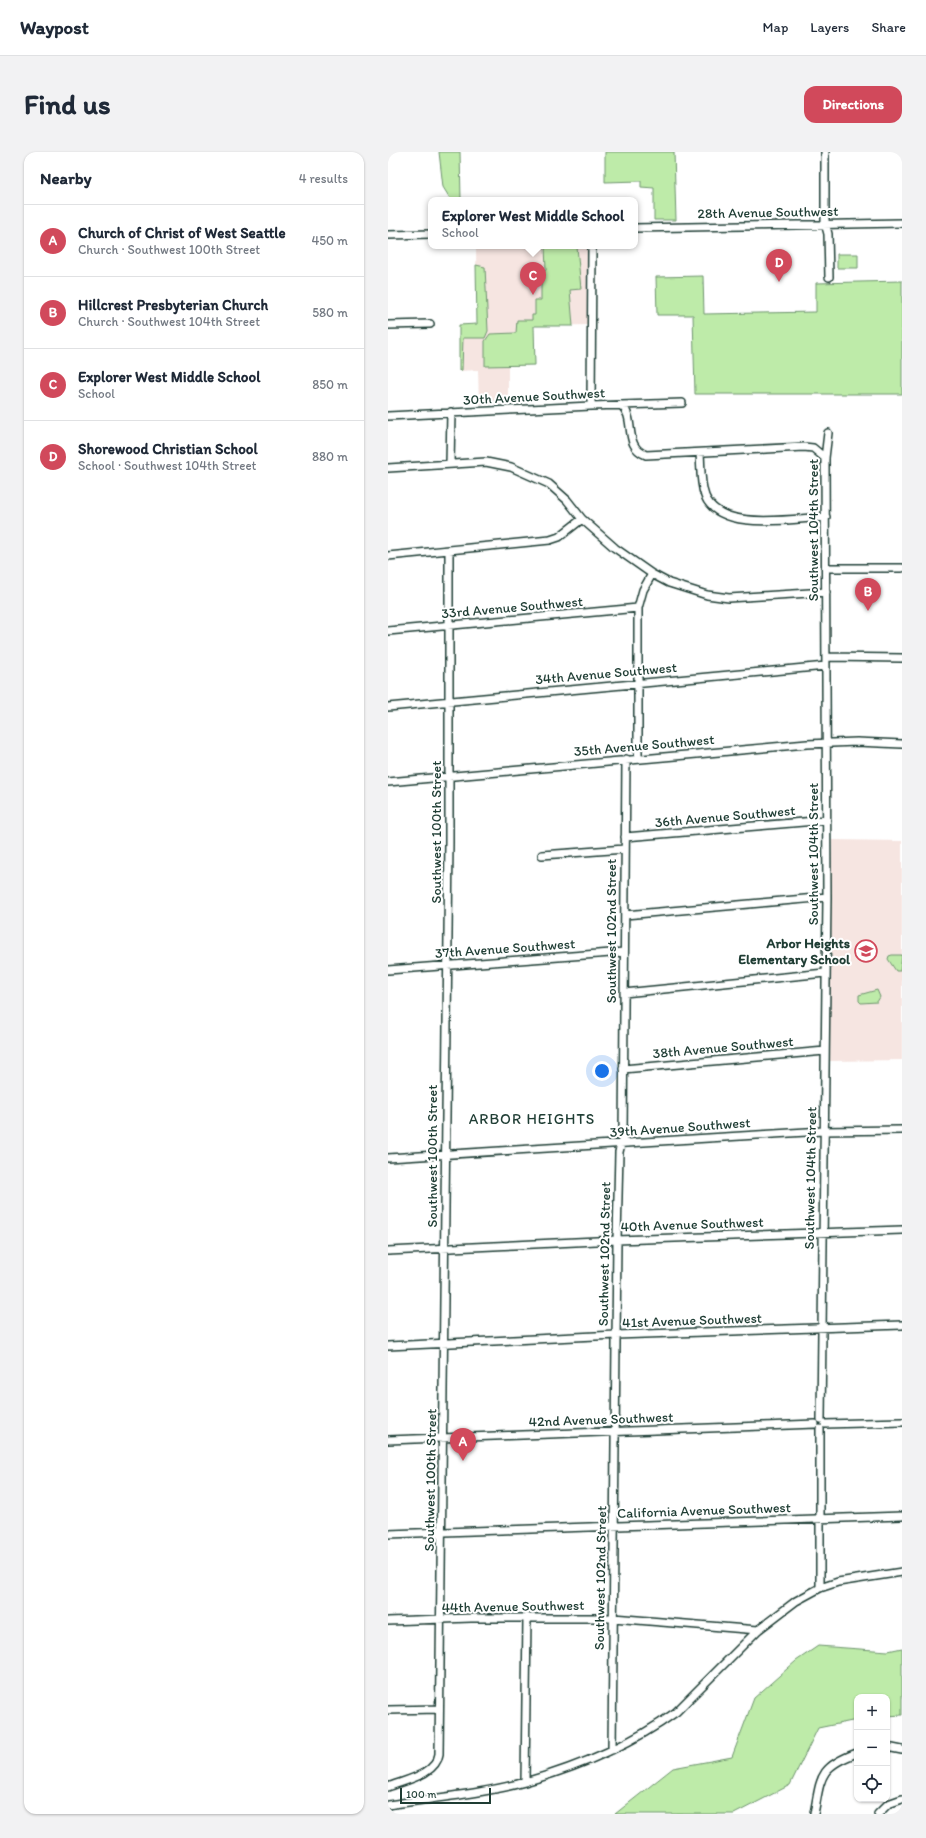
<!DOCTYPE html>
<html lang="en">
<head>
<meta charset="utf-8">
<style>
	body { margin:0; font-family:Itim,sans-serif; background:#f2f2f3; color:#1f2937 }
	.controls { position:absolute; right:12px; bottom:12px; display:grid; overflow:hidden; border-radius:8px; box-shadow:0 1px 3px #0004 }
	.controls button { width:36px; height:36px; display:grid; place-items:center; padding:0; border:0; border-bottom:1px solid #e0e1e3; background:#fff; color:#1f2937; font:20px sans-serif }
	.scale { position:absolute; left:12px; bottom:10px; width:91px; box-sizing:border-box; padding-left:4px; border:2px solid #1f3d34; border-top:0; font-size:11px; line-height:14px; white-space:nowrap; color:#1f3d34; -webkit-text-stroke:3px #fff; paint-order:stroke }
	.you { position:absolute; left:214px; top:919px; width:14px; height:14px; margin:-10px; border:3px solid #fff; border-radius:50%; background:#1a73e8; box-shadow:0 0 0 6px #1a73e833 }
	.badge { display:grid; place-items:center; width:26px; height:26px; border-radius:50%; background:#d1495b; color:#fff; font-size:13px; font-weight:700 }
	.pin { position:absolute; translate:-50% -33px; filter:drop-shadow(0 1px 2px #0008) }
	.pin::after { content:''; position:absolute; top:21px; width:14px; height:12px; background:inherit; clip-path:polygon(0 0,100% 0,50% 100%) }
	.popup { position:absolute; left:40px; top:45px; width:210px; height:52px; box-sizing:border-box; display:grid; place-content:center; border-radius:8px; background:#fff; filter:drop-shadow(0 1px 3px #0005); font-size:13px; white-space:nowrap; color:#747a83 }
	.popup b { font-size:15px; color:#1f2937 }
	.popup::after { content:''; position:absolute; left:50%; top:100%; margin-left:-8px; border:8px solid transparent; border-top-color:#fff }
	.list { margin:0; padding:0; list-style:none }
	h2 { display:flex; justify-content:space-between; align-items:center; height:52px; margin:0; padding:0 16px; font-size:17px }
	h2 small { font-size:13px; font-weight:400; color:#747a83 }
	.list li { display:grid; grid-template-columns:26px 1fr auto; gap:12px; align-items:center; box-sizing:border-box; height:72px; padding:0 16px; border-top:1px solid #e0e1e3 }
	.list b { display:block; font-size:15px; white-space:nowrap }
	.list p { margin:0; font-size:13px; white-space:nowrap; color:#747a83 }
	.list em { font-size:13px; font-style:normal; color:#747a83 }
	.icon { flex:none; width:22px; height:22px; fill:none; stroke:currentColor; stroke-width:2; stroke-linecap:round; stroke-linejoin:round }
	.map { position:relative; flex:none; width:514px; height:1662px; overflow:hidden; border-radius:12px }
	header { display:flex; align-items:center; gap:24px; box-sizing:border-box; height:56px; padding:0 20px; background:#fff; border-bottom:1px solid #e0e1e3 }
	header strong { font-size:19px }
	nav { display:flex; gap:22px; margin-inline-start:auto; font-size:14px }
	.intro { display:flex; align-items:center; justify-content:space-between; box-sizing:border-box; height:96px; padding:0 24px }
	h1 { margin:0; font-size:28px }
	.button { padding:10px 18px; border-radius:12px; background:#d1495b; color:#fff; font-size:14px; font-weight:700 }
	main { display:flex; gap:24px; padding:0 24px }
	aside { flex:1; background:#fff; border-radius:12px; box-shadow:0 1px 3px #0004 }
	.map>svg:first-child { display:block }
	.built { fill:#f6e5e1 }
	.green { fill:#beeba9; stroke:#6e946e }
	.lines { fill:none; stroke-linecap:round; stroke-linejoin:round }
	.minor-casing { stroke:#1f3d34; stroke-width:10 }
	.minor { stroke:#fff; stroke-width:7 }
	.labels { text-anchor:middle; stroke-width:4; stroke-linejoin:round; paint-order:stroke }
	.street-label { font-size:14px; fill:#1f3d34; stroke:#fff }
	.poi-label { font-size:14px; font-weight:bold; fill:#1f3d34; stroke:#fff; text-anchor:end }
	.neighbourhood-label { font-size:15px; letter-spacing:1px; fill:#1f3d34; stroke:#fff }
</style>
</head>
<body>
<header>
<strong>Waypost</strong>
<nav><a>Map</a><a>Layers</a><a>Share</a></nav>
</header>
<div class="intro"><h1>Find us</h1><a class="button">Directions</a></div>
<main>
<aside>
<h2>Nearby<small>4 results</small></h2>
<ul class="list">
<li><span class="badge">A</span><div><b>Church of Christ of West Seattle</b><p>Church · Southwest 100th Street</p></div><em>450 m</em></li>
<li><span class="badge">B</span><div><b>Hillcrest Presbyterian Church</b><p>Church · Southwest 104th Street</p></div><em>580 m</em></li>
<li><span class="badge">C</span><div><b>Explorer West Middle School</b><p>School</p></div><em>850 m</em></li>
<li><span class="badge">D</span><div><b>Shorewood Christian School</b><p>School · Southwest 104th Street</p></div><em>880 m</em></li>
</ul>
</aside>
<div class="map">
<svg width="514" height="1662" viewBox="0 0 514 1662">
	<rect width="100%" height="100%" fill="#fff"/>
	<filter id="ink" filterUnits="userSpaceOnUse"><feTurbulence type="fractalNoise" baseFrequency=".025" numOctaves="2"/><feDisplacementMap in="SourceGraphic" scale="8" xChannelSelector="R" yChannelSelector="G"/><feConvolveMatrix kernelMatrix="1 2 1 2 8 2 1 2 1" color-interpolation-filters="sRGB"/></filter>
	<g filter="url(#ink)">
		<path class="built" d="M88 94H201L202 173 146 174 147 213 120 214V251L91 252 90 218 71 219V173L89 172Z
			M444 688 514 689V908L441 909Z"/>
		<path class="green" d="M51 0H72L73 48H63L55 35Z
			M217 0H286L288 68H266V36L253 35V29L217 30Z
			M157 94 189 95 193 137 182 138 185 174H146L147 213 97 214V189L102 182 128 181 129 168H144V163H147V148H153V122L158 118Z
			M449 102H470V116H449Z
			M88 113 97 115 100 179 97 186H75L74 218 71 219V173L89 172Z
			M315 124 316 162 428 160V131L514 129V242H307L305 163H269L268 125Z
			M504 803H514L512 819H508L500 807 501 804Z
			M489 838 492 845 489 850 473 851 471 849V843Z
			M430 1494 500 1499 514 1496V1563L499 1564V1545H469V1568L430 1576 402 1633 346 1662H227L285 1616 344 1605 366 1546 408 1509Z"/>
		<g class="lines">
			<g class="minor-casing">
				<path id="minor" d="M437 0V71L440 82 441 125
					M247 76 514 71
					M0 83 43 82
					M0 173 42 172
					M233 253C249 266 234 294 258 303L416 295 425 296 437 306
					M203 254 204 94
					M0 264 203 254 294 251
					M312 301C313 314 312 331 317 344 332 381 406 366 438 365
					M62 312 63 260
					M0 316 98 310 123 315 161 332 179 348 194 367 227 396 264 422 281 431 319 443 341 446 438 440
					M0 404 162 388 171 385 194 367
					M438 416H514
					M0 479 250 456
					M438 505 514 506
					M0 555 438 514
					M250 606V456L255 438 264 422
					M0 630 419 592 469 590 514 592
					M237 685 439 668
					M154 703 237 697
					M237 763 439 745
					M0 818 236 800
					M236 841 437 821
					M235 917 437 899
					M0 1006 435 979 514 978
					M0 1099 229 1088 514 1078
					M0 1194 228 1183 514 1173
					M433 1267 439 745 437 306 440 281
					M437 1272 514 1270
					M432 1277V1436
					M0 1288 427 1272
					M0 1382 514 1364
					M0 1469 83 1466H225L370 1478
					M0 1558 51 1557
					M499 1595 514 1598
					M224 1598 229 1088 231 1000 235 984 238 607
					M137 1630 139 1465
					M0 1635C17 1628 48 1623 51 1602L61 690V399
					M0 1653C44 1646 95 1642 137 1630 190 1615 243 1593 288 1560L370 1478 408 1449 432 1436 450 1430 514 1420
					M426 1662C433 1626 430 1615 469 1601
					M490 1662 500 1652 514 1647"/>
			</g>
			<use href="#minor" class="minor"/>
		</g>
	</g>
	<defs>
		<g id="school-ring" transform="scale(1.15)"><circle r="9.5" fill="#fff" stroke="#d1495b" stroke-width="1.5"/><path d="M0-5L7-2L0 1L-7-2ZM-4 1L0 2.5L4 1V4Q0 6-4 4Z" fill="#d1495b"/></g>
	</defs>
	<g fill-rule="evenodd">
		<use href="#school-ring" x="478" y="799"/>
	</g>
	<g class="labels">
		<g class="street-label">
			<text transform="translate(380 60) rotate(-1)" y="5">28th Avenue Southwest</text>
			<text transform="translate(146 244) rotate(-3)" y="5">30th Avenue Southwest</text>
			<text transform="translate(425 378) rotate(-90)" y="5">Southwest 104th Street</text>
			<text transform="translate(124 455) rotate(-5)" y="5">33rd Avenue Southwest</text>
			<text transform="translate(218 521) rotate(-5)" y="5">34th Avenue Southwest</text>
			<text transform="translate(256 593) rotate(-5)" y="5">35th Avenue Southwest</text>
			<text transform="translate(337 664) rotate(-5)" y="5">36th Avenue Southwest</text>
			<text transform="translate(48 680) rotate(-90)" y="5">Southwest 100th Street</text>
			<text transform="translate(425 702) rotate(-90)" y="5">Southwest 104th Street</text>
			<text transform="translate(223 779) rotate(-90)" y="5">Southwest 102nd Street</text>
			<text transform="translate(117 796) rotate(-4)" y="5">37th Avenue Southwest</text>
			<text transform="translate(335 895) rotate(-5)" y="5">38th Avenue Southwest</text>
			<text transform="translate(292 975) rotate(-4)" y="5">39th Avenue Southwest</text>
			<text transform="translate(44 1004) rotate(-90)" y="5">Southwest 100th Street</text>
			<text transform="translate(422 1026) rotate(-89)" y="5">Southwest 104th Street</text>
			<text transform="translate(304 1072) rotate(-2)" y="5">40th Avenue Southwest</text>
			<text transform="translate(216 1102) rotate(-89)" y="5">Southwest 102nd Street</text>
			<text transform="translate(304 1168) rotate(-2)" y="5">41st Avenue Southwest</text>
			<text transform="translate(213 1267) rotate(-2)" y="5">42nd Avenue Southwest</text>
			<text transform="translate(42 1328) rotate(-89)" y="5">Southwest 100th Street</text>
			<text transform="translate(316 1358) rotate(-2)" y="5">California Avenue Southwest</text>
			<text transform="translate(212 1426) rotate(-89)" y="5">Southwest 102nd Street</text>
			<text transform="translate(125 1454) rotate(-1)" y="5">44th Avenue Southwest</text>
		</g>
		<g class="poi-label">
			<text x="462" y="796">Arbor Heights<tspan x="462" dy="16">Elementary School</tspan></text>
		</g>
		<g class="neighbourhood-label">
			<text x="144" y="972">ARBOR HEIGHTS</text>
		</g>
	</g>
</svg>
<div class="controls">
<button>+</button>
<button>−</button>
<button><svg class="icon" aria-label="locate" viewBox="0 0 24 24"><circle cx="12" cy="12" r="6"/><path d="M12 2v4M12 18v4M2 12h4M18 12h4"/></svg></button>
</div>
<div class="scale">100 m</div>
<div class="you"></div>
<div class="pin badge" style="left:75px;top:1309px">A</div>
<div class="pin badge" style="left:480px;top:459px">B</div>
<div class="pin badge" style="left:145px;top:143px">C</div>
<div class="popup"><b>Explorer West Middle School</b>School</div>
<div class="pin badge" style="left:391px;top:130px">D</div>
</div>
</main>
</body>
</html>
